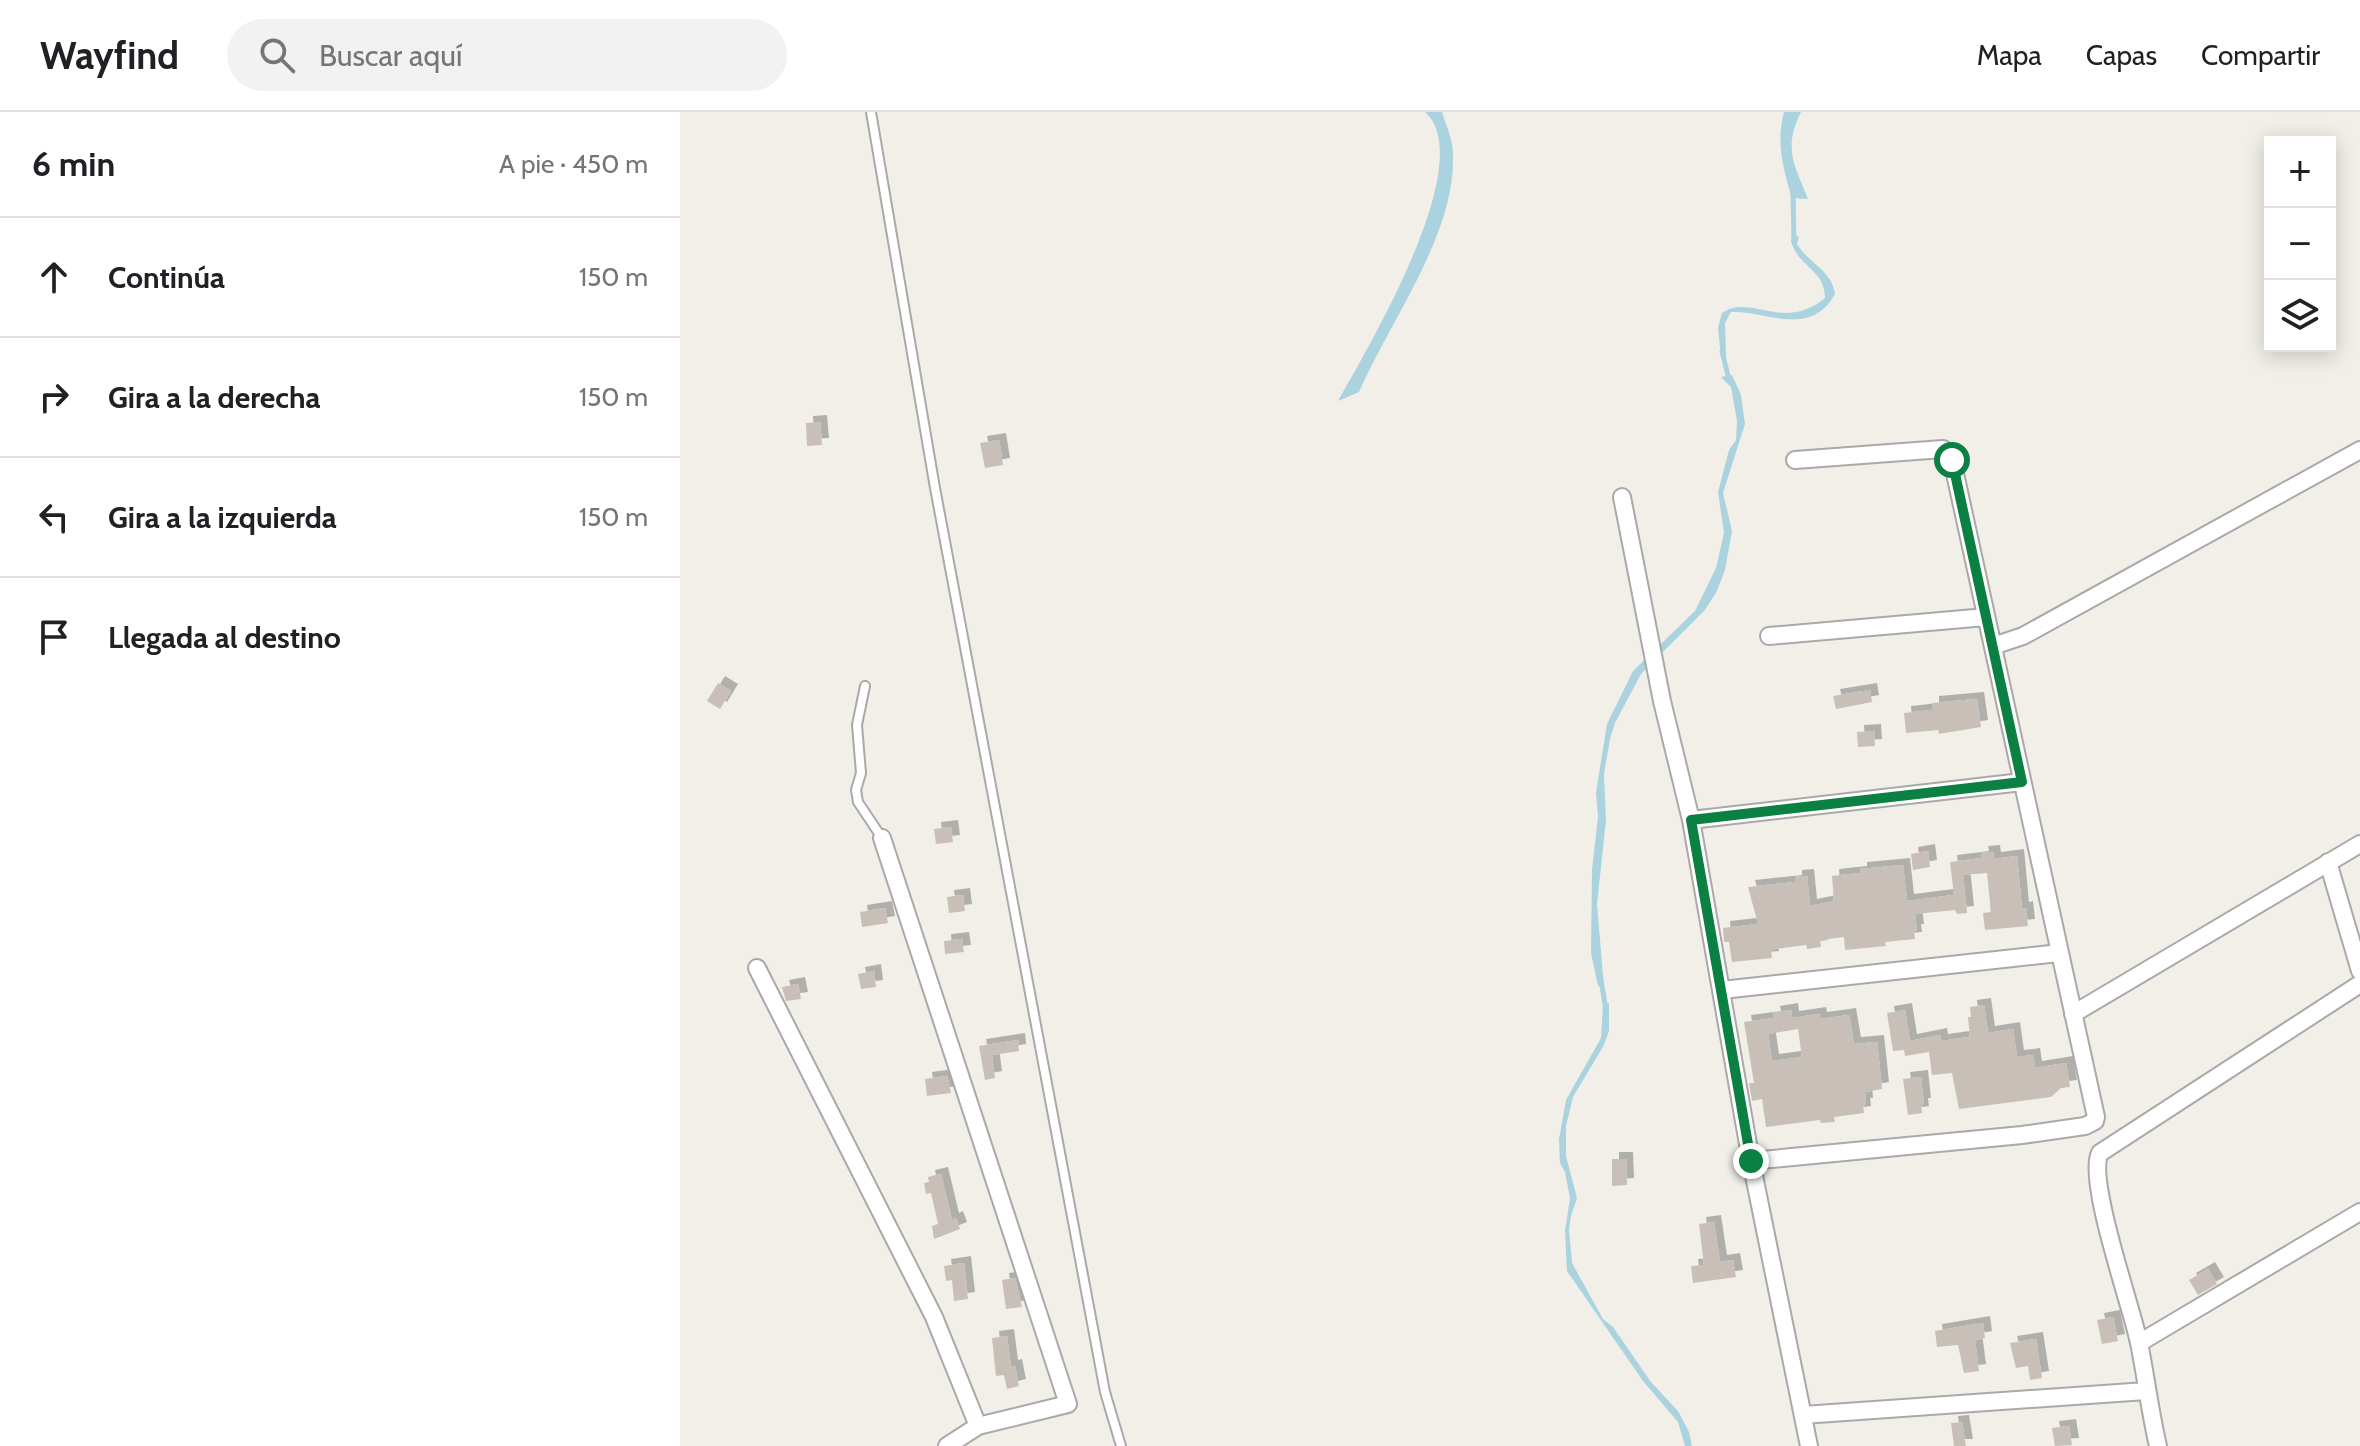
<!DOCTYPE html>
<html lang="es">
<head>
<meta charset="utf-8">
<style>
	body { margin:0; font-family:Cabin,sans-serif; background:#f2f2f2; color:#202124 }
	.controls { position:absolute; right:24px; top:24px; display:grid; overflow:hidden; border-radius:0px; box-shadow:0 4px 20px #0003 }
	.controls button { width:72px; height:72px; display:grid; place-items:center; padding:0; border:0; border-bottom:2px solid #e0e0e0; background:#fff; color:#202124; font:40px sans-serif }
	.stop { position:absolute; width:24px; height:24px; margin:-18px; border:6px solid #0b8043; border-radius:50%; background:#fff }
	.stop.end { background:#0b8043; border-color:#fff; box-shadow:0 2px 8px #0008 }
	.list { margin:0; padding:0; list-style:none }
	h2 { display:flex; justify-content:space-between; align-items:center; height:104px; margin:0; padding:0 32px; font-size:34px }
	h2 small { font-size:26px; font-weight:400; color:#757577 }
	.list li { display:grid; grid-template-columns:52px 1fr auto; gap:24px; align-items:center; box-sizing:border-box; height:120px; padding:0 32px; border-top:2px solid #e0e0e0 }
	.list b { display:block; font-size:30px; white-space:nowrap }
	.list em { font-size:26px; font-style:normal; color:#757577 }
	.icon { flex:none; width:44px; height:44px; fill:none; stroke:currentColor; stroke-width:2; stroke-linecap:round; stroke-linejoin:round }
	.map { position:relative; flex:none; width:1680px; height:1334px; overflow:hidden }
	header { display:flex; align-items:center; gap:48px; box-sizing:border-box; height:112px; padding:0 40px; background:#fff; border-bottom:2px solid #e0e0e0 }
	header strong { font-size:38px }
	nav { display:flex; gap:44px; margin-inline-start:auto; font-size:28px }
	.search { width:560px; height:72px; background:#f2f2f2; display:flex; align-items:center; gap:20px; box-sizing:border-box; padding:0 28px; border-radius:44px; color:#757577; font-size:30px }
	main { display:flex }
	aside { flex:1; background:#fff }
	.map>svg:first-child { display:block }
	.water { fill:#aad3df }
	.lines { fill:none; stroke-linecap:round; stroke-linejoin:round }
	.stream { stroke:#aad3df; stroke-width:5 }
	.building { fill:#c7bfb8; fill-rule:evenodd; filter:url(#shadow) }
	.service-casing { stroke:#a9a9a9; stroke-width:12 }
	.minor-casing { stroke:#a9a9a9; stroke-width:20 }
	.service { stroke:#fff; stroke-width:8 }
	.minor { stroke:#fff; stroke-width:16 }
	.route { stroke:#0b8043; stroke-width:10 }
</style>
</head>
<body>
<header>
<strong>Wayfind</strong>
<div class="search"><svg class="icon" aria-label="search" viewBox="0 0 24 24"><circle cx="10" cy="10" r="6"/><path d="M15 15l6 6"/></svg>Buscar aquí</div>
<nav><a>Mapa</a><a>Capas</a><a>Compartir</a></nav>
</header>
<main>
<aside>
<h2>6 min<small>A pie · 450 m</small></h2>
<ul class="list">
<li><svg class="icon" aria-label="ahead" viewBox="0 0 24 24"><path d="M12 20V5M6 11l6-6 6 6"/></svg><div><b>Continúa</b></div><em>150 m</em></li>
<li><svg class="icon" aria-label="right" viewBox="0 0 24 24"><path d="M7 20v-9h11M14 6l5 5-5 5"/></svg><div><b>Gira a la derecha</b></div><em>150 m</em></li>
<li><svg class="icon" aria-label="left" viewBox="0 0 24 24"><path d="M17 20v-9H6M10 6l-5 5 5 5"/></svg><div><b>Gira a la izquierda</b></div><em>150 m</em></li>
<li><svg class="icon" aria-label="arrive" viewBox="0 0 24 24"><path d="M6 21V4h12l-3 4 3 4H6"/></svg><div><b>Llegada al destino</b></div></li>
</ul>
</aside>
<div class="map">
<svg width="1680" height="1334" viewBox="0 0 1680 1334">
	<defs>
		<filter id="shadow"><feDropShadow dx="7" dy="-7" stdDeviation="0" flood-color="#0004"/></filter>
	</defs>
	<rect width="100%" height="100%" fill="#f2efe9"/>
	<path class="water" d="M745 0H762C766 13 773 28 773 42 776 122 711 207 679 280L658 289C687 237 800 49 745 0Z
		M1104 0H1121C1103 36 1114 52 1128 87L1112 86C1103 57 1096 30 1104 0Z
		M1114 123 1119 125 1117 132C1129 152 1152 158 1155 182 1130 227 1086 198 1051 200L1045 211 1046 244 1041 245 1038 216 1042 201C1071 181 1103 221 1145 186 1145 157 1116 154 1111 128Z
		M1052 263 1061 283 1065 312 1043 381 1052 419 1045 458 1036 481 1024 499 961 562 935 611 930 627 924 662 926 708 917 792 924 875 918 874 911 841 912 758 918 704 916 681 927 612 953 559 1015 499 1036 456 1044 421 1038 380 1049 338 1056 328 1057 309 1051 275 1041 265Z
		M929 891V919L924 933 893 985 886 1014V1044L897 1086 891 1104 889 1118 892 1151 923 1207 933 1215 971 1270 998 1299 1009 1320 1012 1334H1005L998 1310 963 1269 887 1159 885 1119 890 1086 885 1060 880 1051 879 1027 886 988 921 926 923 892Z"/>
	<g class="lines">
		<path class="stream" d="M1113 80 1114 130
			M1042 239 1049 268
			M921 868 926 898"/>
	</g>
	<path class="building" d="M140 310 142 333 127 334 126 311Z
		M319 328 323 353 305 356 300 331Z
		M38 571 51 579 40 597 27 589Z
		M1190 578 1192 590 1156 597 1153 584Z
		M1297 587 1301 615 1259 622 1258 618 1226 621 1224 601 1252 598V591Z
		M1194 619 1195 634 1178 635 1177 620Z
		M271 715 273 730 256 732 254 717Z
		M1248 739 1250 755 1233 758 1231 742Z
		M1313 740 1314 747 1337 744 1342 797 1346 796 1348 814 1305 818 1303 801 1311 800 1307 761 1283 763 1287 801 1277 802 1275 798 1235 802 1237 819H1234L1235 827 1205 830 1206 834 1165 838 1164 825 1140 828 1141 835 1127 837 1126 833 1095 837 1091 838 1092 846 1052 850 1049 830H1044L1043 816 1078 812 1068 775 1115 770V765L1127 764 1130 794 1154 789 1152 764 1180 761V757L1223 753 1227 789 1274 783 1270 750 1302 746 1301 741Z
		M283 783 285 799 269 801 267 785Z
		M205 796 208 811 182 815 180 800Z
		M282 827 284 840 265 842 264 829Z
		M194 859 196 875 181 877 178 862Z
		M118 872 121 887 106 889 102 875Z
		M1304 893 1308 921 1333 917 1337 945 1353 943 1355 956 1386 951 1390 975 1381 976 1371 985 1279 997 1272 961 1252 963 1249 940 1225 944 1224 938 1213 939 1207 901 1225 898 1230 929 1260 923 1261 929 1290 925 1288 905H1291L1290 895Z
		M1111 898 1112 906 1139 902 1140 907 1169 903 1174 932 1197 930 1202 977 1185 980 1186 993H1183L1184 1001 1154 1005 1155 1010 1141 1011 1140 1008 1086 1015 1082 987 1072 989 1069 971H1074L1064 910 1094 906 1093 901ZM1118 917 1122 945 1092 949 1088 922Z
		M338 928 339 939 312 943 315 966 305 968 299 934Z
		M267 964 271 981 247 984 245 967Z
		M1241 965 1244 993H1241L1242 1001 1228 1003 1223 967Z
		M932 1047H946L947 1073 932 1074Z
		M261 1062 272 1108 276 1106 280 1117 254 1127 252 1114 258 1112 251 1081 246 1082 244 1071 249 1070 248 1065Z
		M1034 1110 1040 1150 1053 1148 1056 1165 1013 1171 1011 1154 1024 1153 1019 1112Z
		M284 1151 288 1187 274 1189 272 1168 266 1169 264 1154Z
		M1528 1157 1537 1172 1518 1183 1509 1168Z
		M335 1166 342 1195 326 1197 322 1168Z
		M1433 1205 1438 1229 1422 1232 1417 1208Z
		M1303 1211 1305 1226 1295 1228 1299 1259 1284 1261 1278 1233 1257 1235 1255 1219Z
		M327 1224 331 1255 335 1254 339 1274 327 1277 324 1263 316 1264 312 1226Z
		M1356 1227 1362 1266 1350 1268 1348 1254 1336 1256 1330 1231Z
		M1282 1310 1286 1334H1274L1271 1311Z
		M1389 1314 1392 1333 1375 1334 1372 1316Z"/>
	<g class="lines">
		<g class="service-casing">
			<path id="service" d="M191 0 255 376 425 1280 441 1334
				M185 574 177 613 181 661 176 678 178 690 202 726"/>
		</g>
		<g class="minor-casing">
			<path id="minor" d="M942 385 982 589 1011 708 1071 1049 1129 1334
				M1089 524 1306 505
				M1313 534 1343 524 1680 338
				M1011 708 1342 670
				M202 726 388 1292 298 1314 267 1334
				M1648 750 1680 859
				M77 856 254 1205 298 1314
				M1042 878 1379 841
				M1393 902 1680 732
				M1071 1049 1342 1023 1405 1014 1415 1009 1416 1005 1272 348 1263 337 1115 348
				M1459 1231 1680 1100
				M1123 1303 1466 1279
				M1478 1334C1470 1300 1466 1265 1459 1231 1452 1196 1406 1067 1420 1041L1680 872"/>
		</g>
		<use href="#service" class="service"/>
		<use href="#minor" class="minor"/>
	</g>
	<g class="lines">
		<path class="route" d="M1071 1049 1011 708 1342 670 1272 348"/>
	</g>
</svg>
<div class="controls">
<button>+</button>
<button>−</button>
<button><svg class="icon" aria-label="layers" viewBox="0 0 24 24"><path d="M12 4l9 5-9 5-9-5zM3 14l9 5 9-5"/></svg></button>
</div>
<div class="stop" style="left:1272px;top:348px"></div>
<div class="stop end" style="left:1071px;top:1049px"></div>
</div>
</main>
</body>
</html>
